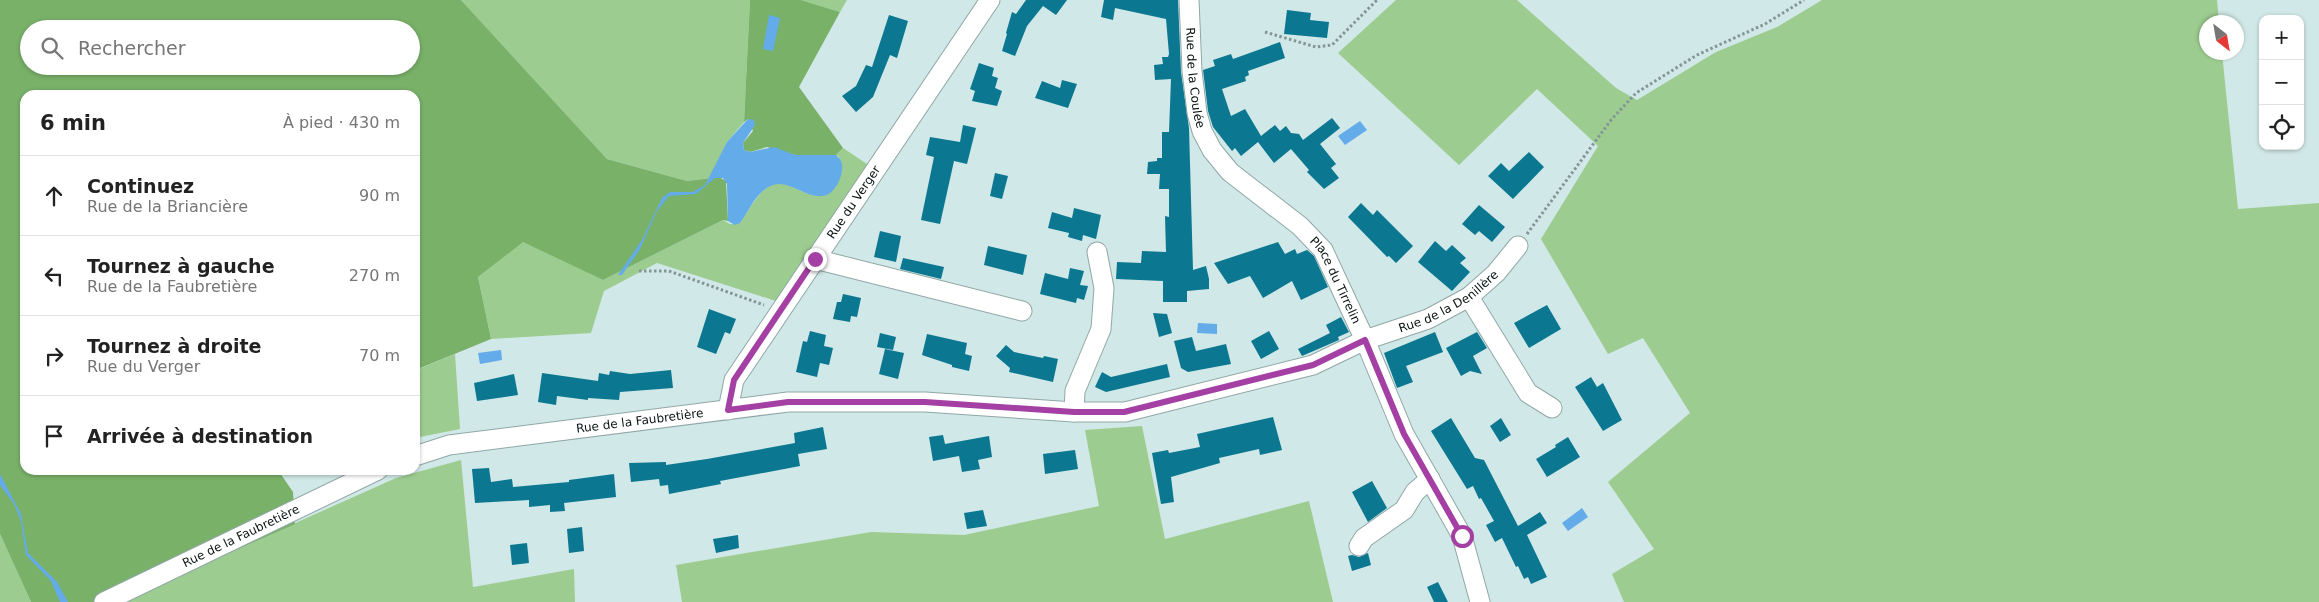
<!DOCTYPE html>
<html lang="fr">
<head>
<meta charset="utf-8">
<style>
	body { margin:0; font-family:"DejaVu Sans",sans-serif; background:#f6f6f6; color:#222 }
	.controls { position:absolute; right:15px; top:15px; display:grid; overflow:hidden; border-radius:10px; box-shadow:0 1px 4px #0004 }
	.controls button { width:45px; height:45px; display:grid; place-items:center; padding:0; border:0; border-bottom:1px solid #e0e0e0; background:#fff; color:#222; font:25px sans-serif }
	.compass { position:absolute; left:2199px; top:15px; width:45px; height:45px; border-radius:50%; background:#fff; box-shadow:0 1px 4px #0004; rotate:149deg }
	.stop { position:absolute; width:15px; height:15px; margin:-11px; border:4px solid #a440a4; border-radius:50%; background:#fff }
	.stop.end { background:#a440a4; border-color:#fff; box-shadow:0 1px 5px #0008 }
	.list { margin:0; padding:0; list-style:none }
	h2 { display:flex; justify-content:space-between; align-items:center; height:65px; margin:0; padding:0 20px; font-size:21px }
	h2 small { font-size:16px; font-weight:400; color:#767676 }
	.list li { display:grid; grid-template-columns:32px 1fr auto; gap:15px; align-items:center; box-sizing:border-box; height:80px; padding:0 20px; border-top:1px solid #e0e0e0 }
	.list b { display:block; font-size:19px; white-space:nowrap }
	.list p { margin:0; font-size:16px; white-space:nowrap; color:#767676 }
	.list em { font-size:16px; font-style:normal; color:#767676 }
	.icon { flex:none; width:28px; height:28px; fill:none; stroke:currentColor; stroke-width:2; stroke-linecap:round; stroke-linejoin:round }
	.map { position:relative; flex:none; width:2319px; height:602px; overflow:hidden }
	.search { position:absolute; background:#fff; box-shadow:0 1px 4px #0004; left:20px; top:20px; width:400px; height:55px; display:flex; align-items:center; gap:12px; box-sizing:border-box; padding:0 18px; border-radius:28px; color:#767676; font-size:19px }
	.panel { position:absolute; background:#fff; box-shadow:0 1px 4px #0004; left:20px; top:90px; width:400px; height:385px; border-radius:15px }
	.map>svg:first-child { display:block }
	.green { fill:#9dcc90 }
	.forest { fill:#79b169; fill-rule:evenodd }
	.water { fill:#64abea }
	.building { fill:#0b7790 }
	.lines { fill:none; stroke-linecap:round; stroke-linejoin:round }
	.minor-casing { stroke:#90a7a6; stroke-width:21 }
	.path { stroke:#849595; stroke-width:3; stroke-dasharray:2.5 2.5; stroke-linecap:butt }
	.minor { stroke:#fff; stroke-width:19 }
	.route { stroke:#a440a4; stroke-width:6 }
	.labels { text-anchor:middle; stroke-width:4; stroke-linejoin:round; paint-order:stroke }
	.street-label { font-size:12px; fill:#091111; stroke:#fff }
</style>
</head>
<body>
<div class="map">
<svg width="2319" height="602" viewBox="0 0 2319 602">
	<rect width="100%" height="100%" fill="#d0e8e7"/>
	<path class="green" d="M461 0H750L744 122 727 142 710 178 687 181 607 159Z
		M801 0H847L840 12Z
		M1396 0H1517L1616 88 1637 100 1716 52 1777 27 1822 0H2217L2219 22H2206V52L2222 53 2238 209 2319 203V602H1624L1612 574 1654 549 1608 482 1690 413 1643 338 1608 354 1541 239 1598 146 1537 89 1459 165 1338 53Z
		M843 148 870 166 779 302 657 263 604 291 591 333 491 339 478 277 523 241 603 280 723 220 730 224 740 223C751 209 764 174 790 186 802 191 810 197 824 195 839 182 843 178 839 157L836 155Z
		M455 354 460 429 415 438V362L419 369Z
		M1142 426 1165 539 1309 501 1333 602H682L676 565 871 532 964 535 1099 506 1085 430Z
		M461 460 473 587 574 569 575 602H127L181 574 396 478Z
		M0 534 31 602H0Z"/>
	<path class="forest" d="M0 0H461L607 159 687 181 719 177 726 181 728 221 723 220 603 280 523 242 478 277 491 339 418 369 415 362V95H25V470H278L293 492 295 524 181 574 127 602H31L0 534ZM29 29H411V66H29Z
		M750 0H801L840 12 799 87 843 148 836 155H795L767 147 750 152 744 150 743 143 753 131 748 119 744 122Z"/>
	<path class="water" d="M769 15 780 18 773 51 763 49Z
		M748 119 754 120 755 125 743 143 744 150 750 152 774 147 795 155H836L840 159C844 166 842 174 839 181 822 217 794 177 773 185 756 191 750 210 740 223L735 225 728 221 727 184 723 178H715L696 194 669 196 657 211 640 249 622 275H618L642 240 662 198 670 192H693L705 185 727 142Z
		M1360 121 1367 130 1345 145 1338 136Z
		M1198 323 1217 324V334L1197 333Z
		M501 350 502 360 480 364 478 353Z
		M0 474 21 514 28 553 57 582 68 602H60L51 581 26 555 21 521 14 504 0 485Z
		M1582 508 1588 517 1568 531 1562 523Z"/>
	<path class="building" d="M1026 0H1067L1056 15 1043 6 1027 26 1015 56 1002 51 1007 34 1006 33 1012 12 1016 14Z
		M1104 0H1178L1181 72 1189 128 1193 270 1206 266 1209 279V289L1187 291V302H1163V281L1116 279 1117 262 1141 263 1142 251 1166 252 1165 216 1169 217V189H1159L1160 174H1147L1148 162 1157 161V158H1162V132H1169L1171 79 1155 80 1154 65 1163 64 1162 57H1168L1169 54 1166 19 1115 8 1113 20 1101 17Z
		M1287 10 1311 13 1310 20 1329 22 1327 38 1284 34Z
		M889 15 908 21 897 58 890 55 873 97 856 112 842 96 856 86 866 65 872 67Z
		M1280 42 1285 58 1248 71 1249 75 1245 77 1246 81 1222 89 1231 116 1245 109 1261 136 1275 125 1280 131 1286 126 1291 133 1299 134 1303 140 1332 118 1340 128 1320 144 1336 164 1331 168 1339 178 1324 189 1307 172 1309 170 1291 149 1274 163 1258 142 1241 156 1235 148 1232 151 1213 127 1208 111 1203 70 1215 66 1213 60 1231 54 1233 59Z
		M979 63 994 68 992 76 998 78 995 88 1002 91 997 106 972 101 975 91 970 89Z
		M1062 80 1077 84 1068 108 1035 98 1042 81 1060 88Z
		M963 125 976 128 967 164 954 161 940 224 921 220 934 157 926 155 930 137 960 142Z
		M1529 152 1544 167 1513 199 1488 176 1501 163 1509 171Z
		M995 173 1008 176 1002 199 990 196Z
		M1361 203 1373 215 1377 210 1413 246 1396 263 1389 256 1387 257 1348 217Z
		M1479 205 1505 227 1492 242 1479 231 1475 235 1462 224Z
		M1074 208 1101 215 1096 239 1083 235 1082 241 1068 237 1069 233 1048 228 1052 212 1072 218Z
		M880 231 901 236 896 262 874 257Z
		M1435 241 1446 251 1452 245 1466 258 1460 263 1470 272 1452 291 1418 262Z
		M1278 242 1285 254 1295 249 1297 254 1307 250 1314 256 1328 287 1301 300 1292 281 1263 298 1250 276 1228 284 1214 263Z
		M988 246 1027 255 1023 275 984 265Z
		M903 258 944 267 941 279 900 269Z
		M1070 268 1084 271 1080 285 1088 286 1084 300 1077 298 1076 303 1040 294 1045 273 1068 279Z
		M843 294 861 298 857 317 851 316 850 322 833 319 837 302H841Z
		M1547 305 1561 329 1529 348 1514 323Z
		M709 309 736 319 730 334 725 332 716 354 697 347Z
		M1153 313 1167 314 1172 333 1159 337Z
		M1341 317 1349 332 1338 337 1339 340 1302 356 1298 349 1330 333 1326 325Z
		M810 331 826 335 824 346 833 348 829 365 820 363 817 377 796 372 803 341 807 342Z
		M1269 331 1279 349 1261 359 1251 341Z
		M1435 332 1443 352 1406 366 1413 382 1397 388 1384 353Z
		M1477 332 1487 348 1473 356 1482 374 1470 371 1461 376 1446 348Z
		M880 333 896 337 893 350 877 347Z
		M927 334 967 343 965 354 972 356 969 371 952 367V365L922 355Z
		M1192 337 1196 351 1226 344 1231 364 1188 372 1181 368 1174 341Z
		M1006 345 1014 352 1043 358 1044 356 1058 359 1053 382 1009 372 1010 368 996 356Z
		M885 349 904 353 898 379 879 374Z
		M1167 364 1170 377 1106 392 1095 387 1102 372 1111 377Z
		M671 370 673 388 620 392 619 400 588 398V400L557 396 556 405 538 402 542 373 598 381 599 373 609 375 610 371 630 374Z
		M514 374 518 395 477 401 474 383Z
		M1591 377 1597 387 1603 383 1622 420 1603 431 1575 387Z
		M1273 417 1282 450 1260 455 1259 449 1219 458 1220 463 1171 477 1174 502 1161 504 1152 453 1168 450 1169 453 1200 447 1197 434Z
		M1451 418 1475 458 1484 460 1518 526 1540 512 1547 523 1527 535 1547 577 1531 584 1528 577 1524 579 1518 566 1516 567 1502 538 1495 542 1486 525 1494 521 1481 498 1479 499 1473 486 1467 489 1431 431Z
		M1501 418 1511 435 1500 442 1490 426Z
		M823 427 827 449 798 454 800 466 720 481 721 484 669 494 668 485 660 486 659 479 631 482 629 463 666 462V465L707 459 795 443 794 433Z
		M943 435 945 444 989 436 992 457 978 460 980 469 962 472 959 456 933 461 929 437Z
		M1568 437 1580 457 1547 477 1536 459 1556 447 1555 445Z
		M1075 450 1078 469 1045 474 1043 454Z
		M489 468 491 482 512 479 513 487 569 482V480L614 474 616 497 564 503 565 511 550 512V505L529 507V500L475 503 472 469Z
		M1372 481 1387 508 1368 522 1352 492Z
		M983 510 987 526 967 529 964 513Z
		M582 527 584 551 569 553 567 529Z
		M738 535 739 548 716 553 713 539Z
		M527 543 529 563 512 565 510 545Z
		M1368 553 1371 565 1352 571 1348 556 1352 555 1359 557Z
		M1438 582 1448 602H1434L1427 587Z"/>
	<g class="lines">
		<g class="minor-casing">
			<g id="minor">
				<path id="s1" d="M1189 0 1192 71 1197 113 1202 131 1212 150 1230 172 1300 226 1323 250 1365 340 1404 434 1462 536 1480 602"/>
				<path d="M815 259 1022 311"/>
				<path d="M1469 297 1528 393 1552 408"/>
				<path id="s2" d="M728 410 734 380 990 0"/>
				<path d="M1074 412 1075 391 1101 329 1104 288 1097 252"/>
				<path id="s3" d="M415 456 449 445 788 402H925L1074 412H1125L1313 365 1365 340 1428 319 1469 297 1496 273 1518 246"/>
				<path d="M1359 546 1364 538 1404 510 1415 492 1430 479"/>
				<path id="s4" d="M104 602 378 470"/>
			</g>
		</g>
		<path class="path" d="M1265 32 1316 47 1332 45 1377 0
			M1527 234 1611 120 1636 93 1697 55 1765 24 1804 0
			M639 271H669L764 305"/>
		<use href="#minor" class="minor"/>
	</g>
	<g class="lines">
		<path class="route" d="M815 259 734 380 728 410 788 402H925L1074 412H1124L1313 365 1365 340 1404 434 1462 536"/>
	</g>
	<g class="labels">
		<g class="street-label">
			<text dy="4" stroke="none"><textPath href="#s1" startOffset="78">Rue de la Coulée</textPath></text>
			<text dy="4" stroke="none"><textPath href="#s2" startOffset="245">Rue du Verger</textPath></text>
			<text dy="4" stroke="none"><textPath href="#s1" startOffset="336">Place du Tirrelin</textPath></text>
			<text dy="4" stroke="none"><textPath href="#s3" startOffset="1059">Rue de la Denillère</textPath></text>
			<text dy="4" stroke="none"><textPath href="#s3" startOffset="228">Rue de la Faubretière</textPath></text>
			<text dy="4" stroke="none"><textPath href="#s4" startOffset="152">Rue de la Faubretière</textPath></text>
		</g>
	</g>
</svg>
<div class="controls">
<button>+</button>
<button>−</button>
<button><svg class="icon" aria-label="locate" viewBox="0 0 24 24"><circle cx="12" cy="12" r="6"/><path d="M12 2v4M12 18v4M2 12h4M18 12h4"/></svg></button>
</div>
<svg class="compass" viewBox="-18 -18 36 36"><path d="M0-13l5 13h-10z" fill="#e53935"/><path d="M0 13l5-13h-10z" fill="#767676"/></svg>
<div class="stop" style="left:1462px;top:536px"></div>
<div class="stop end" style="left:815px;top:259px"></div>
<div class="search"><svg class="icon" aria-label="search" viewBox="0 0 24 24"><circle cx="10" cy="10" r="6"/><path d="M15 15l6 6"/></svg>Rechercher</div>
<section class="panel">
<h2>6 min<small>À pied · 430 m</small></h2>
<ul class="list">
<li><svg class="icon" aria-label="ahead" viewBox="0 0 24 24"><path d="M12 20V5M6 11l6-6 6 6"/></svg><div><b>Continuez</b><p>Rue de la Briancière</p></div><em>90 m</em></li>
<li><svg class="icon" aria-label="left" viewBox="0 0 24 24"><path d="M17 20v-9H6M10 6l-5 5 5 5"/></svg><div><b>Tournez à gauche</b><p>Rue de la Faubretière</p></div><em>270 m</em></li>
<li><svg class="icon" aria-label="right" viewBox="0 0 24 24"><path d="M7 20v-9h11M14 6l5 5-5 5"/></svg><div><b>Tournez à droite</b><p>Rue du Verger</p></div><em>70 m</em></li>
<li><svg class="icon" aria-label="arrive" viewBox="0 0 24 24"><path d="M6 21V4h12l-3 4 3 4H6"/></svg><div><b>Arrivée à destination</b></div></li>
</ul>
</section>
</div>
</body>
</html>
